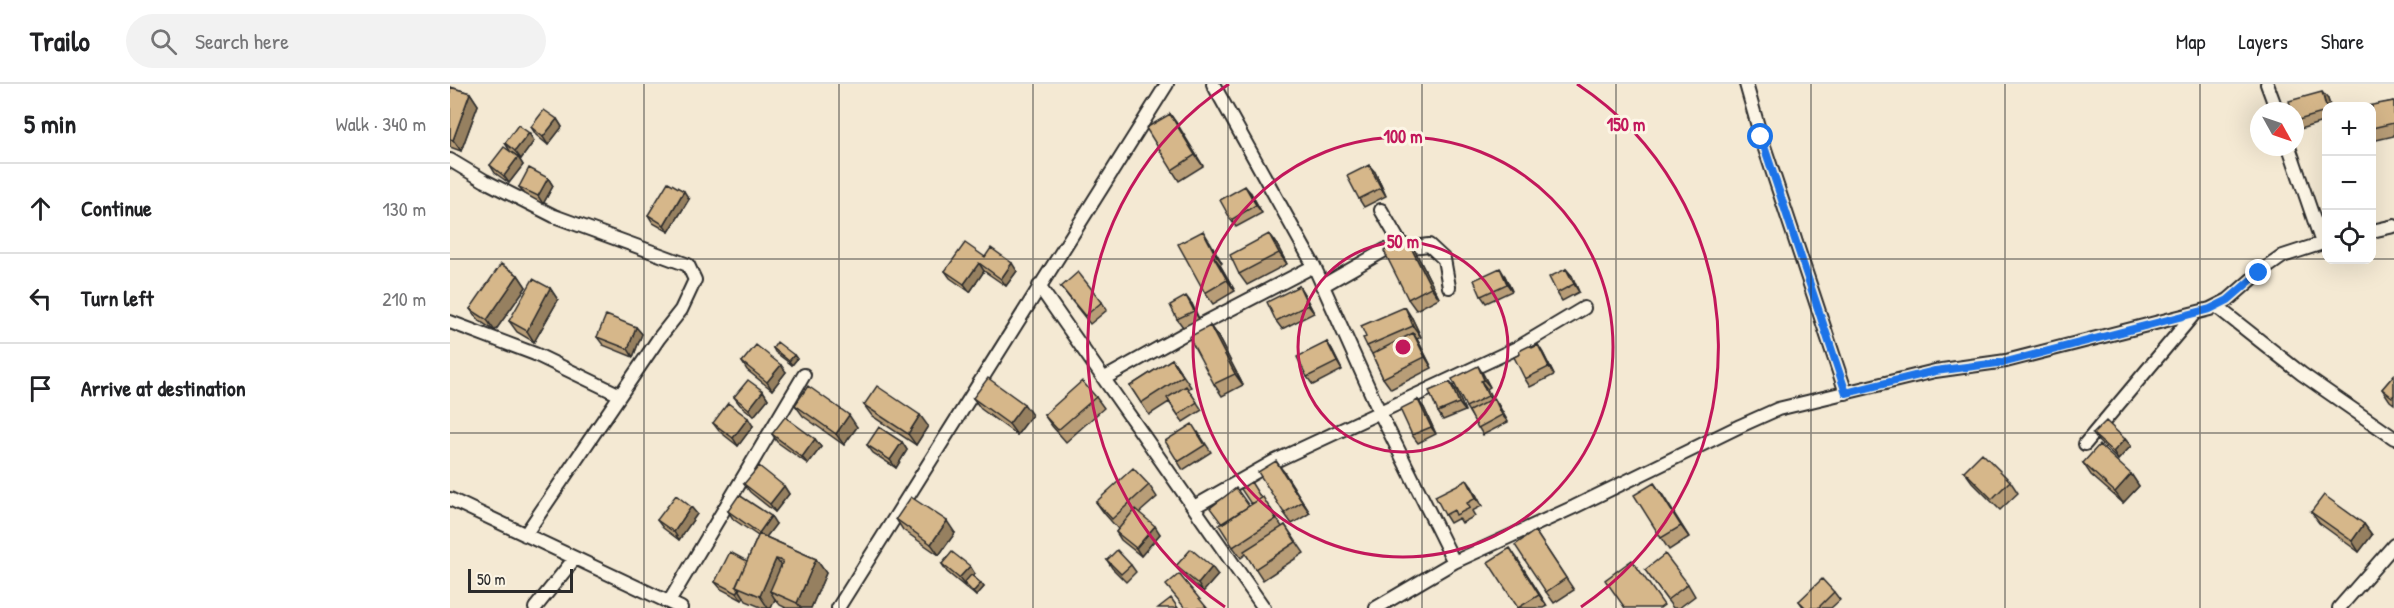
<!DOCTYPE html>
<html lang="en">
<head>
<meta charset="utf-8">
<style>
	body { margin:0; font-family:"Patrick Hand",sans-serif; background:#f2f2f2; color:#202124 }
	.controls { position:absolute; right:18px; top:18px; display:grid; overflow:hidden; border-radius:12px; box-shadow:0 6px 24px #0002 }
	.controls button { width:54px; height:54px; display:grid; place-items:center; padding:0; border:0; border-bottom:2px solid #e0e0e0; background:#fff; color:#202124; font:30px sans-serif }
	.compass { position:absolute; left:1800px; top:18px; width:54px; height:54px; border-radius:50%; background:#fff; box-shadow:0 6px 24px #0002; rotate:130deg }
	.scale { position:absolute; left:18px; bottom:15px; width:105px; box-sizing:border-box; padding-left:6px; border:3px solid #2b2b2b; border-top:0; font-size:16px; line-height:21px; white-space:nowrap; color:#2b2b2b; -webkit-text-stroke:4px #fcf5e5; paint-order:stroke }
	.stop { position:absolute; width:18px; height:18px; margin:-14px; border:4px solid #1a73e8; border-radius:50%; background:#fff }
	.stop.end { background:#1a73e8; border-color:#fff; box-shadow:0 2px 6px #0008 }
	.list { margin:0; padding:0; list-style:none }
	h2 { display:flex; justify-content:space-between; align-items:center; height:78px; margin:0; padding:0 24px; font-size:26px }
	h2 small { font-size:20px; font-weight:400; color:#757577 }
	.list li { display:grid; grid-template-columns:39px 1fr auto; gap:18px; align-items:center; box-sizing:border-box; height:90px; padding:0 24px; border-top:2px solid #e0e0e0 }
	.list b { display:block; font-size:22px; white-space:nowrap }
	.list em { font-size:20px; font-style:normal; color:#757577 }
	.icon { flex:none; width:33px; height:33px; fill:none; stroke:currentColor; stroke-width:2; stroke-linecap:round; stroke-linejoin:round }
	.map { position:relative; flex:none; width:1944px; height:524px; overflow:hidden }
	header { display:flex; align-items:center; gap:36px; box-sizing:border-box; height:84px; padding:0 30px; background:#fff; border-bottom:2px solid #e0e0e0 }
	header strong { font-size:28px }
	nav { display:flex; gap:33px; margin-inline-start:auto; font-size:21px }
	.search { width:420px; height:54px; background:#f2f2f2; display:flex; align-items:center; gap:15px; box-sizing:border-box; padding:0 21px; border-radius:33px; color:#757577; font-size:22px }
	main { display:flex }
	aside { flex:1; background:#fff }
	.map>svg:first-child { display:block }
	.lines { fill:none; stroke-linecap:round; stroke-linejoin:round }
	.minor-casing { stroke:#2b2b2b; stroke-width:16 }
	.minor { stroke:#fcf5e5; stroke-width:12 }
	.wall { fill:#b89d77; stroke:#2b2b2b; stroke-width:1.5 }
	.shaded-wall { fill:#968061; stroke:#2b2b2b; stroke-width:1.5 }
	.building { fill:#d6b78a; stroke:#2b2b2b; stroke-width:1.5 }
	.route { stroke:#1a73e8; stroke-width:8 }
	.grid { fill:none; stroke:#2b2b2b; stroke-width:1.5; stroke-opacity:0.55 }
	.ring { fill:none; stroke:#c2185b; stroke-width:3 }
	.centre { fill:#c2185b; stroke:#fcf5e5; stroke-width:3 }
	.ring-label { font-size:18px; text-anchor:middle; font-weight:bold; fill:#c2185b; stroke:#fcf5e5; stroke-width:6; stroke-linejoin:round; paint-order:stroke }
</style>
</head>
<body>
<header>
<strong>Trailo</strong>
<div class="search"><svg class="icon" aria-label="search" viewBox="0 0 24 24"><circle cx="10" cy="10" r="6"/><path d="M15 15l6 6"/></svg>Search here</div>
<nav><a>Map</a><a>Layers</a><a>Share</a></nav>
</header>
<main>
<aside>
<h2>5 min<small>Walk · 340 m</small></h2>
<ul class="list">
<li><svg class="icon" aria-label="ahead" viewBox="0 0 24 24"><path d="M12 20V5M6 11l6-6 6 6"/></svg><div><b>Continue</b></div><em>130 m</em></li>
<li><svg class="icon" aria-label="left" viewBox="0 0 24 24"><path d="M17 20v-9H6M10 6l-5 5 5 5"/></svg><div><b>Turn left</b></div><em>210 m</em></li>
<li><svg class="icon" aria-label="arrive" viewBox="0 0 24 24"><path d="M6 21V4h12l-3 4 3 4H6"/></svg><div><b>Arrive at destination</b></div></li>
</ul>
</aside>
<div class="map">
<svg width="1944" height="524" viewBox="0 0 1944 524">
	<rect width="100%" height="100%" fill="#f4e9d3"/>
	<filter id="ink" filterUnits="userSpaceOnUse"><feTurbulence type="fractalNoise" baseFrequency=".0167" numOctaves="2"/><feDisplacementMap in="SourceGraphic" scale="12" xChannelSelector="R" yChannelSelector="G"/><feConvolveMatrix kernelMatrix="1 2 1 2 8 2 1 2 1" color-interpolation-filters="sRGB"/></filter>
	<g filter="url(#ink)">
		<g class="lines">
			<g class="minor-casing">
				<path id="minor" d="M763 0 864 182 929 327 1004 478
					M1296 0 1311 53 1396 309
					M1817 0 1827 27
					M1839 63 1872 159
					M0 76 35 97 104 132 238 181 245 196 231 226 209 254 75 451
					M931 126 953 164
					M1922 147 1944 142
					M589 202 814 524
					M872 202 935 166 979 161 994 175 999 203
					M1766 222 1852 290 1944 354
					M0 238 85 270 170 311
					M655 294 752 240 864 182
					M1635 360 1744 230
					M0 415 231 524
					M744 423 823 378 1067 264 1134 224
					M219 518 354 291
					M85 524 125 474
					M388 524 717 0
					M926 524 1004 478 1124 423 1290 342 1328 325 1485 287 1556 277 1760 225 1778 216 1809 189 1833 172 1876 158
					M1889 524 1944 461"/>
			</g>
			<use href="#minor" class="minor"/>
		</g>
		<path class="wall" d="M0 3 20 9 28 21 11 67 0 63Z
			M1878 15 1880 22H1876V37L1850 45 1845 37V27Z
			M1944 17V52L1922 57V22Z
			M720 30 753 82 729 97 722 86Z
			M107 35 112 43 98 61 86 51 81 43Z
			M79 49 84 57 71 75 60 67 55 59Z
			M68 73 73 81 59 99 45 89 40 81Z
			M925 88 936 112 914 123 909 115Z
			M98 94 103 102 93 120 75 110 69 103Z
			M801 109 812 129 786 143 781 136Z
			M239 115 219 148 203 139 198 131Z
			M955 152 963 163 989 214 966 226 958 215 942 162Z
			M760 158 772 179 770 181 785 207 763 220 755 209Z
			M827 161 837 180 797 201 789 190Z
			M535 173 567 187 556 202 534 187 520 208 500 194 495 187Z
			M1116 185 1122 192 1129 208 1112 217 1107 209Z
			M68 191 76 203 45 247 28 236 20 225Z
			M1055 192 1062 207 1036 219 1031 212Z
			M849 202 854 210 864 229 832 245 826 237Z
			M611 203 652 218 657 226 640 240Z
			M100 204 108 216 84 258 67 248 59 237Z
			M742 220 749 235 733 243 727 235Z
			M962 234 971 253 967 255 982 284 941 305 933 294 922 270 917 262Z
			M760 242 768 253 793 301 772 312 764 300Z
			M186 243 192 250 183 273 153 261 147 253Z
			M877 258 882 266 892 286 863 301 857 293Z
			M1088 261 1093 269 1104 291 1080 303 1075 295 1070 270Z
			M323 264 344 271 347 275 342 281 325 268Z
			M722 275 741 303 738 305 752 326 733 338 719 318 699 331 680 302Z
			M292 278 336 288 322 306 297 286Z
			M1033 290 1040 303 1037 305 1042 315 1044 314 1049 322 1058 338 1033 351 1016 323Z
			M1944 291V320L1940 317 1932 305Z
			M1006 306 1015 327 993 336 988 328Z
			M313 307 318 315 304 332 290 321 284 313Z
			M646 313 654 324 616 358 602 342 594 331Z
			M523 314 582 331 567 351 531 325Z
			M968 316 974 324 986 350 968 359 962 351Z
			M345 321 407 343 394 361 353 332Z
			M414 321 478 342 466 361 422 332Z
			M263 339 303 342 288 362 269 347Z
			M748 348 761 368 733 386 728 378Z
			M322 350 365 355 371 363 358 380 327 358Z
			M1643 350 1675 355 1681 362 1668 376 1649 358Z
			M452 358 457 366 446 384 423 369 417 361Z
			M1633 379 1681 390 1689 402 1673 419 1641 391Z
			M1514 387 1560 397 1568 409 1550 426 1522 398Z
			M834 388 860 429 842 440 834 429Z
			M1204 399 1239 453 1219 466 1211 454Z
			M294 400 334 402 339 410 325 428 300 408Z
			M699 401 707 413 689 429 710 450 691 472 671 456 666 448 668 445 654 429 646 418Z
			M1022 403 1032 422 1022 427 1025 432 1012 439 1009 434 1000 439 995 431Z
			M811 414 821 425 832 443 835 441 854 469 813 496 796 470 791 474 783 463Z
			M241 423 247 430 229 456 213 444 207 436Z
			M278 427 326 440 316 453 366 475 376 489 361 524H336L330 521 325 515 321 524H313L296 517 294 513 292 516 271 505 265 498 297 477 308 452 283 435Z
			M1861 428 1914 440 1922 451 1909 468 1869 439Z
			M446 435 505 449 489 471 453 446Z
			M1085 447 1124 506 1104 519 1096 508Z
			M657 476 681 481 686 488 676 498 662 484Z
			M1068 476 1097 522 1093 524H1067Z
			M492 480 525 490 523 492 534 503 526 512 497 488Z
			M726 482 768 491 753 508 732 490Z
			M1195 486 1238 500 1245 512 1229 524H1223Z
			M1384 508 1390 516 1381 524H1354L1349 517Z"/>
		<path class="shaded-wall" d="M1872 8 1878 15 1880 22H1876Z
			M20 9 28 21 11 67 3 56Z
			M720 30 728 41 753 82 745 71Z
			M107 35 112 43 98 61 93 53Z
			M79 49 84 57 71 75 65 67Z
			M68 73 73 81 59 99 54 92Z
			M919 81 925 88 936 112 931 104Z
			M98 94 103 102 93 120 88 112Z
			M795 102 801 109 812 129 806 121Z
			M234 107 239 115 219 148 214 141Z
			M753 147 760 158 772 179 764 168Z
			M819 150 827 161 837 180 829 169Z
			M955 152 963 163 989 214 981 203Z
			M762 170 770 181 785 207 777 196Z
			M529 179 534 187 520 208 514 200Z
			M562 179 567 187 556 202 551 195Z
			M1050 184 1055 192 1062 207 1057 200Z
			M1116 185 1122 192 1129 208 1124 200Z
			M68 191 76 203 45 247 37 236Z
			M849 202 854 210 864 229 858 221Z
			M100 204 108 216 84 258 77 247Z
			M736 212 742 220 749 235 744 227Z
			M955 223 962 234 971 253 963 242Z
			M760 242 768 253 793 301 785 290Z
			M186 243 192 250 183 273 178 265Z
			M963 249 970 260 982 284 975 273Z
			M877 258 882 266 892 286 887 278Z
			M1088 261 1093 269 1104 291 1099 283Z
			M344 271 347 275 342 281 339 277Z
			M331 281 336 288 322 306 317 298Z
			M1028 282 1033 290 1040 303 1034 296Z
			M1031 297 1037 305 1044 319 1038 312Z
			M1000 298 1006 306 1015 327 1009 319Z
			M313 307 318 315 304 332 299 325Z
			M1044 314 1049 322 1058 338 1052 331Z
			M968 316 974 324 986 350 981 343Z
			M574 320 582 331 567 351 559 340Z
			M399 331 407 343 394 361 386 350Z
			M470 331 478 342 466 361 458 350Z
			M298 334 303 342 288 362 283 354Z
			M365 355 371 363 358 380 352 373Z
			M1675 355 1681 362 1668 376 1663 368Z
			M452 358 457 366 446 384 440 376Z
			M826 377 834 388 860 429 852 418Z
			M1681 390 1689 402 1673 419 1665 408Z
			M1017 396 1022 403 1032 422 1026 414Z
			M1204 399 1212 410 1239 453 1231 442Z
			M334 402 339 410 325 428 320 420Z
			M241 423 247 430 229 456 224 448Z
			M321 432 326 440 314 456 309 449Z
			M497 437 505 449 489 471 481 460Z
			M1914 440 1922 451 1909 468 1902 457Z
			M705 442 710 450 691 472 686 464Z
			M1060 464 1068 476 1097 522 1089 511Z
			M326 475 337 489 320 507 325 515 321 524H318L310 512Z
			M366 475 376 489 361 524H351L347 519Z
			M520 482 525 490 516 501 514 499 515 502 509 494Z
			M762 483 768 491 753 508 748 500Z
			M531 499 534 503 526 512 523 508Z
			M289 505 294 513 292 516 287 509Z"/>
		<path class="building" d="M0 3 20 9 3 56 0 55Z
			M1872 8 1876 23V28L1845 37V27H1842L1839 17Z
			M1944 17V39L1922 44V22H1917Z
			M94 26 107 35 93 53 81 43Z
			M720 30 745 71 722 86 696 44Z
			M68 41 79 49 65 67 55 59Z
			M54 63 68 73 54 92 40 81Z
			M919 81 931 104 909 115 897 92Z
			M79 84 98 94 88 112 69 103Z
			M218 98 234 107 214 141 198 131Z
			M795 102 806 121 781 136 770 116Z
			M753 147 764 168 762 170 777 196 755 209 728 160Z
			M819 150 829 169 789 190 780 171Z
			M955 152 981 203 958 215 934 167 942 162 941 160Z
			M515 159 535 173 541 164 562 179 551 195 529 179 514 200 495 187Z
			M51 180 68 191 37 236 20 225Z
			M1050 184 1057 200 1031 212 1024 196Z
			M1116 185 1124 200 1107 209 1099 193Z
			M628 188 652 218 635 232 611 203Z
			M83 195 100 204 77 247 59 237Z
			M849 202 858 221 826 237 817 218Z
			M736 212 744 227 727 235 720 221Z
			M955 223 963 242 917 262 913 254 916 253 911 242Z
			M156 231 186 243 178 265 147 253Z
			M760 242 785 290 764 300 739 253Z
			M963 249 975 273 933 294 922 270Z
			M327 258 344 271 339 277 323 264Z
			M877 258 887 278 857 293 847 273Z
			M306 261 331 281 317 298 292 278Z
			M1081 261 1082 264 1088 261 1099 283 1075 295 1064 273 1070 270 1069 267Z
			M722 275 733 292 691 319 680 302Z
			M1028 282 1034 296 1031 297 1038 312 1016 323 1002 295Z
			M1944 291V311L1942 313 1932 305Z
			M538 294 574 320 559 340 523 314Z
			M298 296 313 307 299 325 284 313Z
			M632 297 646 313 608 346 594 331Z
			M1000 298 1009 319 988 328 979 307Z
			M358 302 399 331 386 350 345 321Z
			M427 302 470 331 458 350 414 321Z
			M736 302 747 318 728 331 717 314Z
			M1044 314 1052 331 1028 344 1019 327Z
			M968 316 981 343 962 351 950 325Z
			M278 319 298 334 283 354 263 339Z
			M335 333 365 355 352 373 322 350Z
			M1656 337 1675 355 1663 368 1643 350Z
			M742 340 755 361 728 378 715 357Z
			M429 343 452 358 440 376 417 361Z
			M1649 361 1681 390 1665 408 1633 379Z
			M1532 369 1560 397 1542 415 1514 387Z
			M826 377 852 418 834 429 808 388Z
			M309 382 334 402 320 420 294 400Z
			M683 384 699 401 662 435 646 418Z
			M1017 396 1026 414 1017 419 1020 424 1006 431 1004 426 995 431 985 412Z
			M801 398 811 414 801 420 791 405Z
			M1204 399 1231 442 1211 454 1184 411Z
			M786 404 799 422 772 440 760 424Z
			M226 411 241 423 224 448 207 436Z
			M289 411 321 432 309 449 278 427Z
			M1874 411 1914 440 1902 457 1861 428Z
			M461 413 497 437 481 460 446 435Z
			M813 413 826 435 783 463 769 441Z
			M685 425 705 442 686 464 666 448Z
			M835 441 846 458 805 485 794 467Z
			M1085 447 1116 494 1096 508 1065 461Z
			M309 450 366 475 347 519 320 507 333 477 326 475 310 512 286 502Z
			M1060 464 1089 511 1068 524 1038 478Z
			M741 465 762 483 748 500 726 482Z
			M667 466 681 481 671 490 657 476Z
			M280 468 297 477 286 502 289 505 287 509 265 498Z
			M502 468 520 482 509 494 492 480Z
			M1215 470 1238 500 1217 516 1195 486Z
			M1182 476 1214 521 1210 524H1175L1155 496Z
			M729 490 757 524H735L716 501Z
			M521 491 531 499 523 508 514 499Z
			M1372 495 1384 508 1368 524H1356L1349 517Z
			M721 514 728 524H708Z"/>
	</g>
	<g class="lines" filter="url(#ink)">
		<path class="route" d="M1311 53 1396 309 1485 287 1556 278 1760 225 1778 216 1809 189"/>
	</g>
	<path class="grid" d="M194 0V524M389 0V524M583 0V524M778 0V524M972 0V524M1166 0V524M1361 0V524M1555 0V524M1750 0V524M0 175H1876M1922 175H1944M0 349H1944"/>
	<g class="ring">
		<circle cx="953" cy="263" r="105"/>
		<circle cx="953" cy="263" r="210"/>
		<path d="M775 523A315 315 0 0 1 779 0M1127 0A315 315 0 0 1 1131 523"/>
	</g>
	<circle cx="953" cy="263" r="9" class="centre"/>
	<g class="ring-label">
		<text x="1176" y="47">150 m</text>
		<text x="953" y="59">100 m</text>
		<text x="953" y="164">50 m</text>
	</g>
</svg>
<div class="controls">
<button>+</button>
<button>−</button>
<button><svg class="icon" aria-label="locate" viewBox="0 0 24 24"><circle cx="12" cy="12" r="6"/><path d="M12 2v4M12 18v4M2 12h4M18 12h4"/></svg></button>
</div>
<svg class="compass" viewBox="-18 -18 36 36"><path d="M0-13l5 13h-10z" fill="#e53935"/><path d="M0 13l5-13h-10z" fill="#757577"/></svg>
<div class="scale">50 m</div>
<div class="stop" style="left:1311px;top:53px"></div>
<div class="stop end" style="left:1809px;top:189px"></div>
</div>
</main>
</body>
</html>
